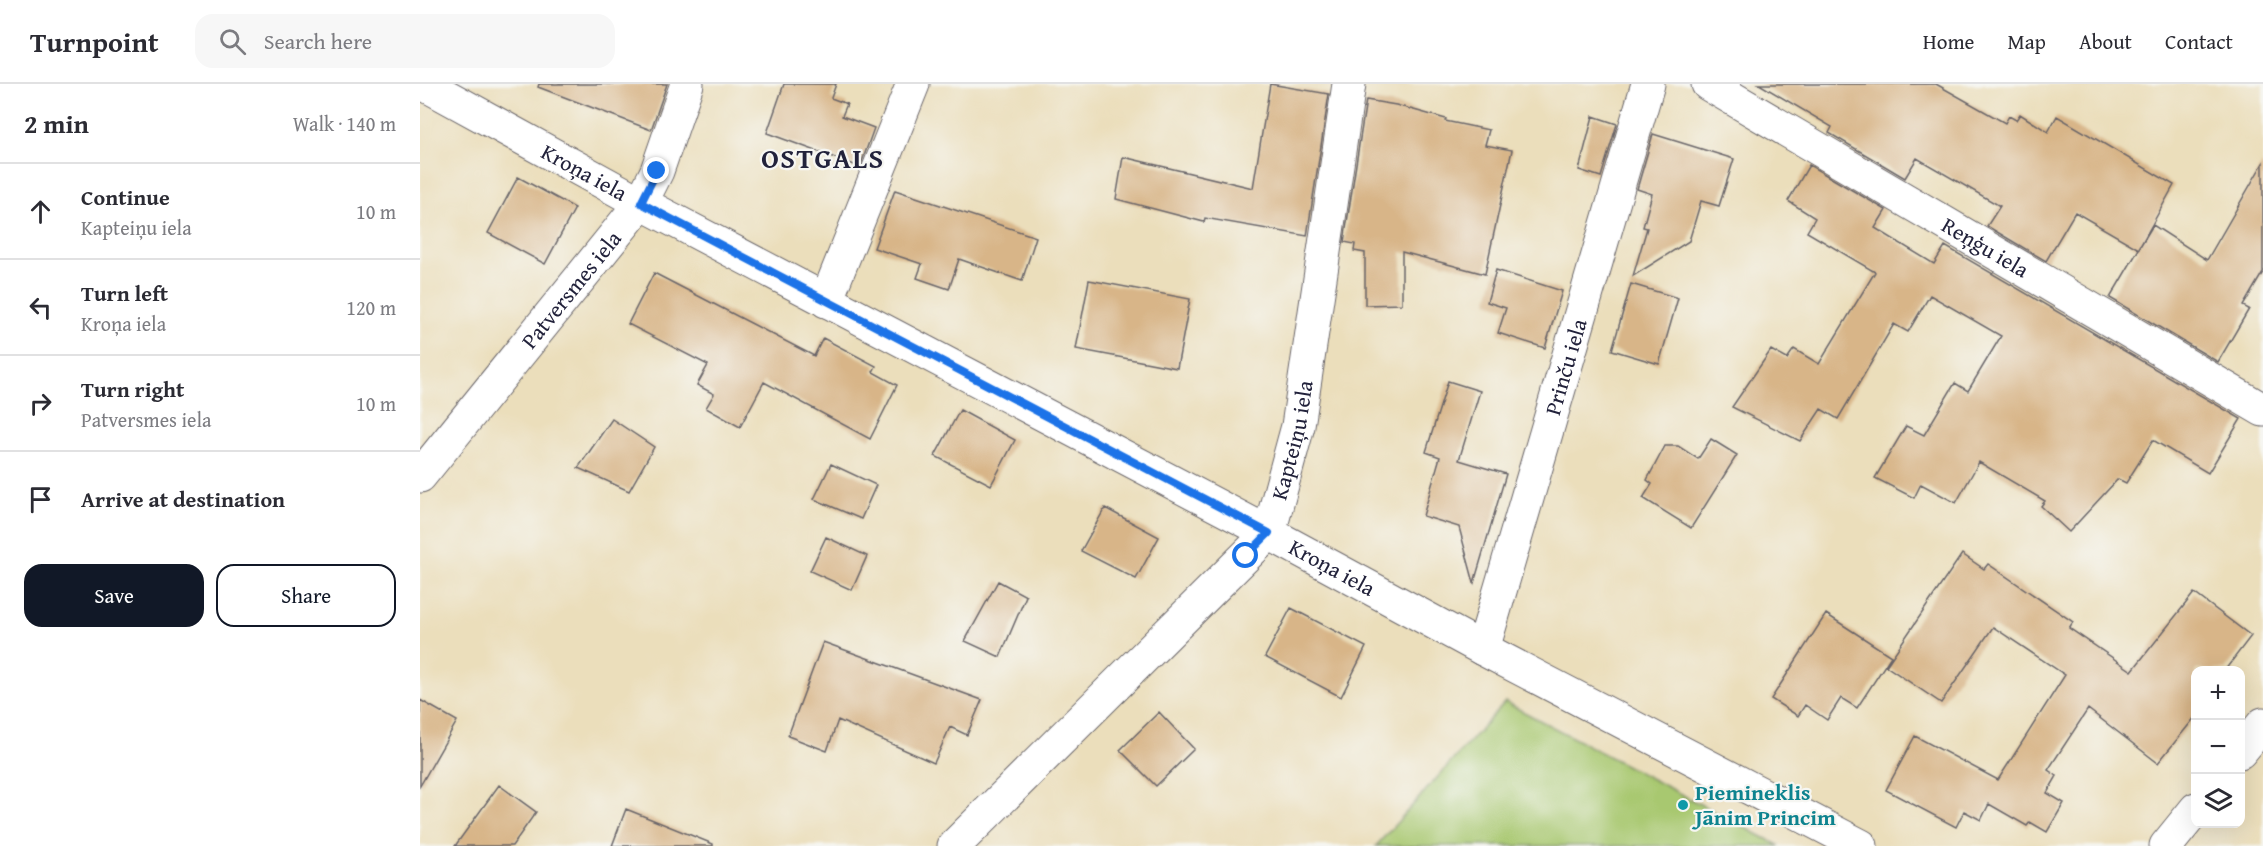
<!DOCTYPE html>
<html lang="en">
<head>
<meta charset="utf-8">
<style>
	body { margin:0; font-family:"Gentium Book Plus",serif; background:#f7f7f7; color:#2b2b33 }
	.controls { position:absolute; right:18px; bottom:18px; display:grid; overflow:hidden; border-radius:12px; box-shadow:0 6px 24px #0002 }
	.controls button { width:54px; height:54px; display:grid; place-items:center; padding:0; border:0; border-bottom:2px solid #e1e1e2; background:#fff; color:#2b2b33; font:30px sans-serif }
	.stop { position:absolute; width:18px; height:18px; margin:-14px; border:4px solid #1a73e8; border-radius:50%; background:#fff }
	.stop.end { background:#1a73e8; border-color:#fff; box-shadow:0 2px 6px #0008 }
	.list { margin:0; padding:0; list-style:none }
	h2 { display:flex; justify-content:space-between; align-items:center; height:78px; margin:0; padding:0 24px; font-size:26px }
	h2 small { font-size:20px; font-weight:400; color:#7c7c81 }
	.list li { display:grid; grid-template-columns:39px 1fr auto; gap:18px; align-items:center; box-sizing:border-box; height:96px; padding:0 24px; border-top:2px solid #e1e1e2 }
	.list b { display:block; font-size:22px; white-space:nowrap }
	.list p { margin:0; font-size:20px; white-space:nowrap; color:#7c7c81 }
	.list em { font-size:20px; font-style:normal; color:#7c7c81 }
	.actions { display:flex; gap:12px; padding:18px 24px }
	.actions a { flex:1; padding:14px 0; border:2px solid #111827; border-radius:18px; text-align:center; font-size:21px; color:#111827 }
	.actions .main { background:#111827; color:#fff }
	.icon { flex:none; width:33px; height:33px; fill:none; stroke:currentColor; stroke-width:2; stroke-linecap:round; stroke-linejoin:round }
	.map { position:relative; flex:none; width:1843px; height:762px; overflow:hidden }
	header { display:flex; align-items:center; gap:36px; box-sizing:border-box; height:84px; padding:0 30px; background:#fff; border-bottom:2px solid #e1e1e2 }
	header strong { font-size:28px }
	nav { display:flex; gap:33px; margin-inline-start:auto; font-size:21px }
	.search { width:420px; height:54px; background:#f7f7f7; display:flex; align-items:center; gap:15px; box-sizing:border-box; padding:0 21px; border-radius:18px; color:#7c7c81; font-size:22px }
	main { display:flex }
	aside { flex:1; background:#fff }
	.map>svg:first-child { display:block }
	.green { fill:#a8c870; stroke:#657556; stroke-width:1.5 }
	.building { fill:#d8b588 }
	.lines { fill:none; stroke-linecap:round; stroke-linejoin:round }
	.minor-casing { stroke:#686468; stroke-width:35 }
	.tertiary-casing { stroke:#686468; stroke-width:35 }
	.minor { stroke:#fff; stroke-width:33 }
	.tertiary { stroke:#fff; stroke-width:33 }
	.route { stroke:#1a73e8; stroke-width:8 }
	.culture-dot { fill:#0f9aa8; stroke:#f6f6f2; stroke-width:2 }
	.labels { text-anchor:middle; stroke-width:4.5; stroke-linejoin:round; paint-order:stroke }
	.street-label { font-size:22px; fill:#22223b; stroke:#f6f6f2 }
	.culture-label { font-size:22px; font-weight:bold; fill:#0d838f; stroke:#f6f6f2; text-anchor:start }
	.district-label { font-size:28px; font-weight:bold; letter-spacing:1.5px; fill:#22223b; stroke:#f6f6f2 }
</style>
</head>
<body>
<header>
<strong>Turnpoint</strong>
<div class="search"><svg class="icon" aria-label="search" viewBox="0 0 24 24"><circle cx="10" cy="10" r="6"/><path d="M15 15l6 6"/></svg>Search here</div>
<nav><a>Home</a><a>Map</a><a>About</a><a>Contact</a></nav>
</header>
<main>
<aside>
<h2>2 min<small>Walk · 140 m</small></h2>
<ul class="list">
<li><svg class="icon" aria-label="ahead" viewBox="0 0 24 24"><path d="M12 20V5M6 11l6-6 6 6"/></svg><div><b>Continue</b><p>Kapteiņu iela</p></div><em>10 m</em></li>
<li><svg class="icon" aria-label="left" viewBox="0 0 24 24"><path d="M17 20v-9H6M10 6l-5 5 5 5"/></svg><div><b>Turn left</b><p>Kroņa iela</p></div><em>120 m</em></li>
<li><svg class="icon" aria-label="right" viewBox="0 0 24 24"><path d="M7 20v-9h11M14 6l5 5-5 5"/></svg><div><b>Turn right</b><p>Patversmes iela</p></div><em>10 m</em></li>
<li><svg class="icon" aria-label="arrive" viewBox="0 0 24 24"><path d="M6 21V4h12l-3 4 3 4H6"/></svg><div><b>Arrive at destination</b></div></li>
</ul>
<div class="actions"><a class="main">Save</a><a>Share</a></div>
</aside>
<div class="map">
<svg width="1843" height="762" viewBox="0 0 1843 762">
	<rect width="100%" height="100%" fill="#f6f6f2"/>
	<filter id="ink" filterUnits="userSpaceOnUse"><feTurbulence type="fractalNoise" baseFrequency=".0167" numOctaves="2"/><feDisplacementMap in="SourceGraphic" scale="12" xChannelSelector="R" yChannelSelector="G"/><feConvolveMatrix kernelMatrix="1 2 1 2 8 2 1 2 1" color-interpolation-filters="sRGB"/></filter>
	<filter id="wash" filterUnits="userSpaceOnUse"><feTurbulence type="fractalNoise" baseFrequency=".008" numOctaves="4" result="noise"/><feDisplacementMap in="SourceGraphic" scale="24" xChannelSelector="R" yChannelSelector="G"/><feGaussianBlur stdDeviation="1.35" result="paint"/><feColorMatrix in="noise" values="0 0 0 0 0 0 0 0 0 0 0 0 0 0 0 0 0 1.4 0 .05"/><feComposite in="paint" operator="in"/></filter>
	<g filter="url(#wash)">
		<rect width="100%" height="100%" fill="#ebdebb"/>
		<path class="green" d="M1085 618 1360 762H956Z"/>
		<g id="blocks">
			<path class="building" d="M119 0H247L231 46 118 3Z
				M364 0H416L411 14 427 20 422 32 454 44 440 83 347 49Z
				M850 0 909 10 887 152 785 134 784 138 696 115 703 73 833 104Z
				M1339 0H1516L1585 39 1589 32 1596 36 1600 30 1628 48 1637 32 1754 101 1719 164 1733 141 1787 176 1843 79V188L1823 222 1829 225 1798 278 1690 214 1719 165 1655 128 1626 177 1567 142 1580 122 1497 74 1485 94 1409 49 1412 43Z
				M946 16 976 21 1026 35 1025 37 1069 46 1065 61 1092 66 1065 190 982 168V220L945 221V169L934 167 935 160 924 158Z
				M1173 32 1197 40 1181 93 1159 86Z
				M1233 50 1314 75 1299 122 1281 117 1269 157 1213 192 1227 144 1223 143 1232 110 1217 105Z
				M1389 81 1466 126 1455 144 1514 180 1525 162 1821 335 1788 389 1733 356 1706 399 1698 395 1649 448 1621 422 1625 417 1559 378 1536 419 1501 400 1494 414 1455 394 1486 342 1504 351 1535 299 1548 307 1581 252 1510 211 1488 248 1474 240 1418 335 1401 325 1380 357 1312 323 1351 266 1367 275 1374 265 1399 280 1455 188 1387 148 1395 134 1368 117Z
				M98 93 155 124 125 180 68 149Z
				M475 106 616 153 602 197 539 175 529 205 497 194 502 180 454 164Z
				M1076 186 1142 207 1125 264 1078 249 1086 224 1067 218Z
				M234 189 394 272 403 254 456 282 453 288 477 301 450 355 344 298 320 343 286 324 294 310 277 301 288 281 208 240Z
				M669 196 770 215 757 284 656 265Z
				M1211 200 1258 214 1239 280 1192 266Z
				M1028 297 1060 307 1039 376 1086 390 1054 499 1039 443 1003 432 1020 373 1006 368Z
				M540 326 595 356 571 401 515 372Z
				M192 335 234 363 209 407 158 384Z
				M1291 355 1317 371 1271 444 1223 414 1232 400 1227 396 1245 362H1258L1278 375Z
				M411 380 456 401 441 435 394 415Z
				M685 424 739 453 716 495 661 467Z
				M406 453 447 472 432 506 390 487Z
				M1542 470 1564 485 1568 480 1653 538 1649 544 1712 587 1774 509 1831 552 1805 586H1776V632L1738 679 1668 625 1628 686 1637 692 1627 709 1644 719 1627 748 1610 738 1607 742 1569 720 1561 736 1544 727 1536 743 1466 706 1495 652 1578 696 1645 591 1573 543 1521 619 1466 582Z
				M578 497 606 512 580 573 545 557Z
				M871 524 946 563 921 613 845 573Z
				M1406 530 1471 572 1437 624 1421 614 1407 636 1385 621 1378 632 1351 615Z
				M403 558 562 616 547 651 530 643 514 679 418 636 407 667 368 652Z
				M0 616 37 637 0 702Z
				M739 628 774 665 736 702 700 666Z
				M79 701 116 728 92 762H35Z
				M206 725 293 760V762H192Z"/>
		</g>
	</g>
	<g filter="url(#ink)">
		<use href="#blocks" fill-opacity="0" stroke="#686468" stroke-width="1.5"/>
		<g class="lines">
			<g class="minor-casing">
				<g id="minor">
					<path id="s1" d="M1288 0 1843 326"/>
					<path d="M406 217 493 0"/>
					<path id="s2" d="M0 392 221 119 237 87 267 0"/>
					<path id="s3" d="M1063 565 1228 0"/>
					<path id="s4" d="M534 762 849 449 878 342 929 0"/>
				</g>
			</g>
			<g class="tertiary-casing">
				<g id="tertiary">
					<path id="s5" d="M4 0 221 119 849 449 1063 565 1441 762"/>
					<path d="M1820 668 1843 640"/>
					<path d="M1746 762 1776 725"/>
				</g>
			</g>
			<use href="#minor" class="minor"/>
			<use href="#tertiary" class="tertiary"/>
		</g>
	</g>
	<g class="lines" filter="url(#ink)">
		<path class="route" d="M237 87 221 119 849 449 826 472"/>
	</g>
	<circle class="culture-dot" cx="1263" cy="721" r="6"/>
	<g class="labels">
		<g class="street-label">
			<text dy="8" stroke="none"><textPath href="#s5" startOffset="183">Kroņa iela</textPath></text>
			<text dy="8" stroke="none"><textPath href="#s1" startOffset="322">Reņģu iela</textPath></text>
			<text dy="8" stroke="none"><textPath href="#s2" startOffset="240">Patversmes iela</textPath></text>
			<text dy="8" stroke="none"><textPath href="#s3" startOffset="294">Prinču iela</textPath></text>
			<text dy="8" stroke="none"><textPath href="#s4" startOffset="540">Kapteiņu iela</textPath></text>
			<text dy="8" stroke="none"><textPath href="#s5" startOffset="1029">Kroņa iela</textPath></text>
		</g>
		<g class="culture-label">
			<text x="1275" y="716">Piemineklis<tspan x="1275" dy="25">Jānim Princim</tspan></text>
		</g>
		<g class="district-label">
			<text x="403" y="84">OSTGALS</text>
		</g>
	</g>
</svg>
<div class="controls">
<button>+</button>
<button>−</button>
<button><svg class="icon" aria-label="layers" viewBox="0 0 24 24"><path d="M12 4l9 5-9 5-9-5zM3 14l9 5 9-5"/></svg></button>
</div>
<div class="stop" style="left:826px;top:472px"></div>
<div class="stop end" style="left:237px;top:87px"></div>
</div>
</main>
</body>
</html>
